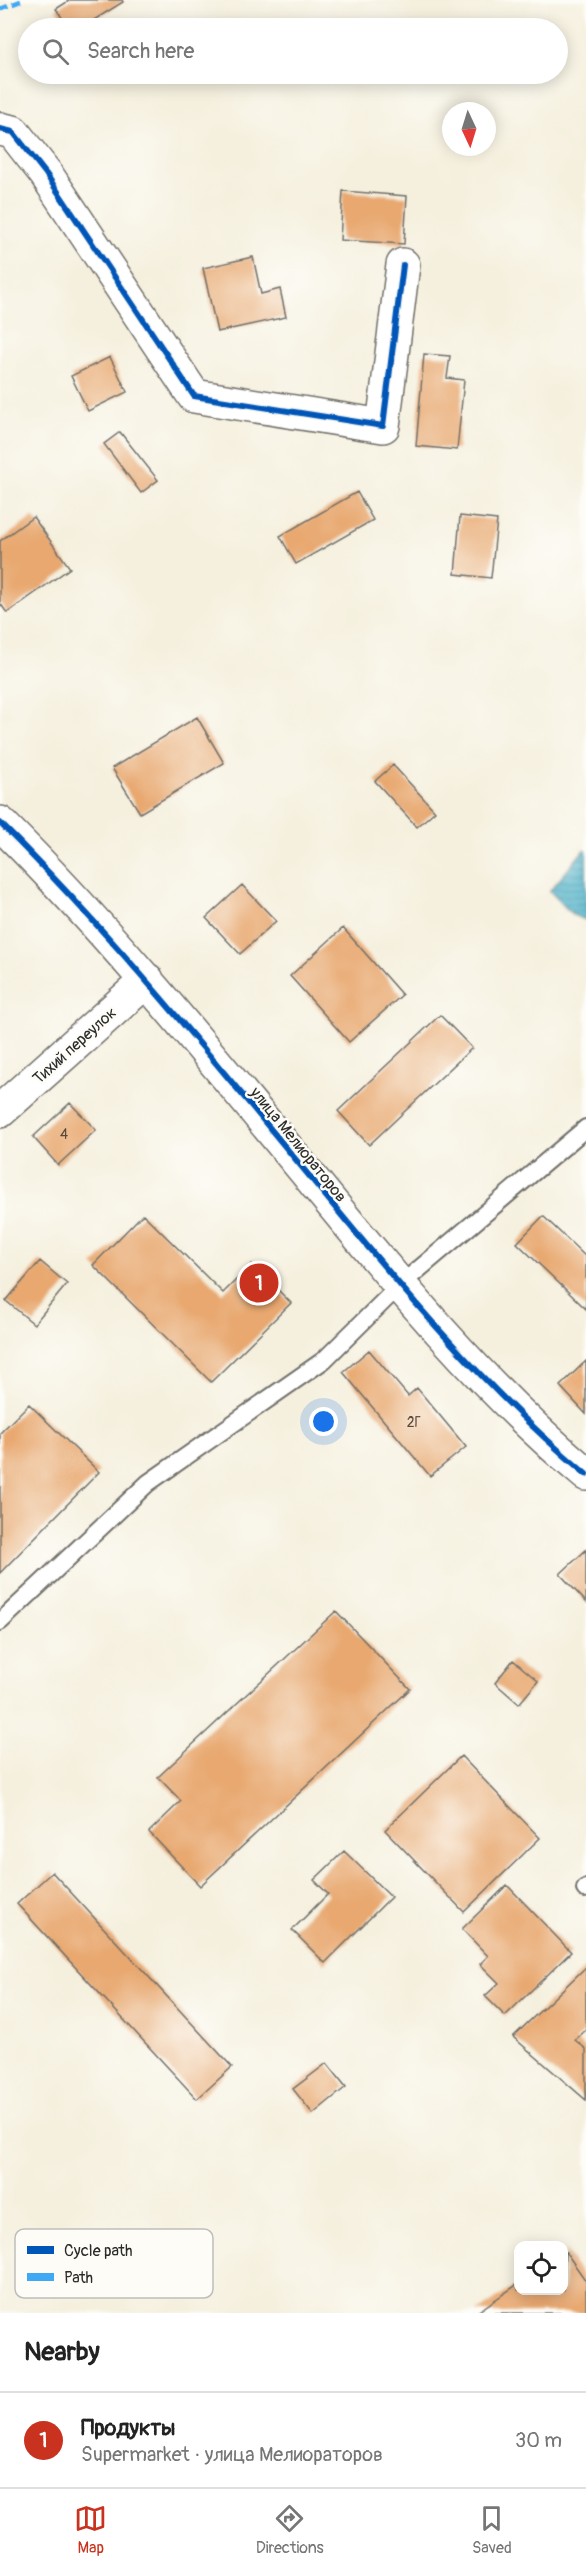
<!DOCTYPE html>
<html lang="en">
<head>
<meta charset="utf-8">
<style>
	body { margin:0; font-family:Pangolin,sans-serif; background:#f2f2f2; color:#222 }
	.controls { position:absolute; right:18px; bottom:18px; display:grid; overflow:hidden; border-radius:12px; box-shadow:0 3px 15px #0003 }
	.controls button { width:54px; height:54px; display:grid; place-items:center; padding:0; border:0; border-bottom:2px solid #e0e0e0; background:#fff; color:#222; font:30px sans-serif }
	.compass { position:absolute; left:442px; top:102px; width:54px; height:54px; border-radius:50%; background:#fff; box-shadow:0 3px 15px #0003; rotate:176deg }
	.you { position:absolute; left:324px; top:1422px; width:21px; height:21px; margin:-15px; border:4px solid #fff; border-radius:50%; background:#1a73e8; box-shadow:0 0 0 9px #1a73e833 }
	.badge { display:grid; place-items:center; width:39px; height:39px; border-radius:50%; background:#c8321e; color:#fff; font-size:20px; font-weight:700 }
	.pin { position:absolute; translate:-50% -50%; border:3px solid #fff; box-shadow:0 2px 6px #0006 }
	.list { margin:0; padding:0; list-style:none }
	h2 { display:flex; justify-content:space-between; align-items:center; height:78px; margin:0; padding:0 24px; font-size:26px }
	h2 small { font-size:20px; font-weight:400; color:#767676 }
	.list li { display:grid; grid-template-columns:39px 1fr auto; gap:18px; align-items:center; box-sizing:border-box; height:96px; padding:0 24px; border-top:2px solid #e0e0e0 }
	.list b { display:block; font-size:22px; white-space:nowrap }
	.list p { margin:0; font-size:20px; white-space:nowrap; color:#767676 }
	.list em { font-size:20px; font-style:normal; color:#767676 }
	.icon { flex:none; width:33px; height:33px; fill:none; stroke:currentColor; stroke-width:2; stroke-linecap:round; stroke-linejoin:round }
	.map { position:relative; flex:none; width:586px; height:2313px; overflow:hidden }
	.search { position:absolute; background:#fff; box-shadow:0 3px 15px #0003; left:18px; right:18px; top:18px; height:66px; display:flex; align-items:center; gap:15px; box-sizing:border-box; padding:0 21px; border-radius:33px; color:#767676; font-size:22px }
	.sheet { height:174px; background:#fff }
	nav { display:flex; justify-content:space-around; align-items:center; box-sizing:border-box; height:84px; border-top:2px solid #e0e0e0; background:#fff; font-size:16px; color:#767676 }
	nav a { display:grid; justify-items:center; gap:3px }
	nav .on { color:#c8321e }
	.map>svg:first-child { display:block }
	.water { fill:url(#water-rules); stroke:#3b6e7a; stroke-width:1.5 }
	.building { fill:#e8a86f }
	.lines { fill:none; stroke-linecap:round; stroke-linejoin:round }
	.lane-casing { stroke:#72706a; stroke-width:20 }
	.street-casing { stroke:#72706a; stroke-width:36 }
	.lane { stroke:#fff; stroke-width:16 }
	.street { stroke:#fff; stroke-width:33 }
	.quiet { stroke:#3fa9f5; stroke-width:4.5; stroke-dasharray:9 4.5; stroke-linecap:butt }
	.cycleway-casing { stroke:#fdfcf7; stroke-width:10 }
	.cycleway { stroke:#0057b8; stroke-width:6 }
	.labels { text-anchor:middle; stroke-width:5; stroke-linejoin:round; paint-order:stroke }
	.number-label { font-size:14px; fill:#5a4a3c }
	.street-label { font-size:16px; fill:#2b2b2b; stroke:#fdfcf7 }
	.key { fill:#fdfcf7; stroke:#bebdba; stroke-width:1.5 }
	.key-label { font-size:16px; fill:#2b2b2b }
</style>
</head>
<body>
<div class="map">
<svg width="586" height="2313" viewBox="0 0 586 2313">
	<defs>
		<pattern id="water-rules" width="6" height="5" patternUnits="userSpaceOnUse" patternTransform="scale(1.5)"><rect width="6" height="5" fill="#4bb1ca"/><path d="M0 2.5h6" fill="none" stroke="#3f90a4"/></pattern>
	</defs>
	<rect width="100%" height="100%" fill="#fdfcf7"/>
	<filter id="ink" filterUnits="userSpaceOnUse"><feTurbulence type="fractalNoise" baseFrequency=".0167" numOctaves="2"/><feDisplacementMap in="SourceGraphic" scale="12" xChannelSelector="R" yChannelSelector="G"/><feConvolveMatrix kernelMatrix="1 2 1 2 8 2 1 2 1" color-interpolation-filters="sRGB"/></filter>
	<filter id="wash" filterUnits="userSpaceOnUse"><feTurbulence type="fractalNoise" baseFrequency=".008" numOctaves="4" result="noise"/><feDisplacementMap in="SourceGraphic" scale="24" xChannelSelector="R" yChannelSelector="G"/><feGaussianBlur stdDeviation="1.35" result="paint"/><feColorMatrix in="noise" values="0 0 0 0 0 0 0 0 0 0 0 0 0 0 0 0 0 1.4 0 .05"/><feComposite in="paint" operator="in"/></filter>
	<g filter="url(#wash)">
		<rect width="100%" height="100%" fill="#f5f0de"/>
		<path class="water" d="M584 850H586V920L573 915 550 891Z"/>
		<g id="blocks">
			<path class="building" d="M70 0H122L123 2 81 28H69L56 9Z
				M343 191 407 196 404 244 340 240Z
				M253 257 261 294 280 289 286 317 217 332 203 268Z
				M424 354 450 356 447 378 464 380 457 450 416 446Z
				M110 357 127 392 88 411 71 376Z
				M120 432 158 480 141 493 104 444Z
				M357 492 373 520 296 564 280 536Z
				M460 516 497 520 491 578 455 574Z
				M33 517 70 568 7 613 0 603V541Z
				M197 717 224 763 140 813 112 768Z
				M393 765 435 811 417 827 375 781Z
				M242 885 276 921 240 954 206 918Z
				M343 928 402 995 349 1042 290 976Z
				M440 1015 472 1048 369 1145 338 1111Z
				M70 1103 96 1130 58 1165 33 1137Z
				M143 1214 223 1293 252 1264 291 1303 211 1382 93 1265Z
				M543 1216 586 1257V1309L517 1243Z
				M40 1261 67 1284 34 1324 6 1301Z
				M369 1350 408 1396 417 1388 466 1447 430 1476 343 1372Z
				M586 1361V1414L560 1386Z
				M29 1404 99 1472 0 1573V1433Z
				M586 1550V1602L560 1574Z
				M336 1611 410 1689 200 1886 149 1832 181 1801 158 1777Z
				M513 1660 538 1681 519 1704 495 1683Z
				M461 1756 540 1838 464 1912 385 1830Z
				M344 1851 391 1897 325 1963 292 1930 328 1894 314 1880Z
				M52 1872 232 2067 197 2099 17 1904Z
				M507 1885 571 1952 505 2016 485 1996 499 1983 480 1964 488 1956 462 1929Z
				M586 1967V2030L575 2040 586 2049V2100L513 2037Z
				M327 2063 346 2087 313 2114 293 2089Z
				M565 2251 586 2281V2313H476L518 2284V2290H564Z"/>
		</g>
	</g>
	<g filter="url(#ink)">
		<use href="#blocks" fill-opacity="0" stroke="#72706a" stroke-width="1.5"/>
		<g class="lines">
			<g class="lane-casing">
				<path id="lane" d="M0 1622 148 1483 324 1360 399 1286 586 1128
					M585 1889 586 1888"/>
			</g>
			<g class="street-casing">
				<path id="street" d="M0 129 13 132 46 174 194 396 383 426 403 265
					M0 823C112 934 211 1057 311 1178 396 1282 483 1388 586 1474
					M0 1111 147 980"/>
			</g>
			<use href="#lane" class="lane"/>
			<use href="#street" class="street"/>
			<path class="quiet" d="M0 9 23 0"/>
			<g class="cycleway-casing">
				<path id="cycleway" d="M0 129 13 132 46 174 194 396 383 426 403 265
					M0 823C112 934 211 1057 311 1178 396 1282 483 1388 586 1474"/>
			</g>
			<use href="#cycleway" class="cycleway"/>
		</g>
	</g>
	<g class="labels">
		<g class="number-label">
			<text x="64" y="1139">4</text>
			<text x="414" y="1427">2Г</text>
		</g>
		<g class="street-label">
			<text transform="translate(74 1045) rotate(-42)" y="6">Тихий переулок</text>
			<text transform="translate(299 1144) rotate(51)" y="6">улица Мелиораторов</text>
		</g>
	</g>
	<rect x="15" y="2229" width="198" height="69" rx="9" class="key"/>
	<rect x="27" y="2246" width="27" height="8" fill="#0057b8"/>
	<rect x="27" y="2273" width="27" height="8" fill="#3fa9f5"/>
	<g class="key-label">
		<text x="64" y="2256">Cycle path</text>
		<text x="64" y="2283">Path</text>
	</g>
</svg>
<div class="controls">
<button><svg class="icon" aria-label="locate" viewBox="0 0 24 24"><circle cx="12" cy="12" r="6"/><path d="M12 2v4M12 18v4M2 12h4M18 12h4"/></svg></button>
</div>
<svg class="compass" viewBox="-18 -18 36 36"><path d="M0-13l5 13h-10z" fill="#e53935"/><path d="M0 13l5-13h-10z" fill="#767676"/></svg>
<div class="you"></div>
<div class="pin badge" style="left:259px;top:1283px">1</div>
<div class="search"><svg class="icon" aria-label="search" viewBox="0 0 24 24"><circle cx="10" cy="10" r="6"/><path d="M15 15l6 6"/></svg>Search here</div>
</div>
<section class="sheet">
<h2>Nearby<small></small></h2>
<ul class="list">
<li><span class="badge">1</span><div><b>Продукты</b><p>Supermarket · улица Мелиораторов</p></div><em>30 m</em></li>
</ul>
</section>
<nav>
<a class="on"><svg class="icon" aria-label="map" viewBox="0 0 24 24"><path d="M3 6l6-2 6 2 6-2v14l-6 2-6-2-6 2zM9 4v14M15 6v14"/></svg>Map</a>
<a><svg class="icon" aria-label="directions" viewBox="0 0 24 24"><path d="M12 3l9 9-9 9-9-9zM9 14v-3h6M13 9l2 2-2 2"/></svg>Directions</a>
<a><svg class="icon" aria-label="saved" viewBox="0 0 24 24"><path d="M7 4h10v16l-5-4-5 4z"/></svg>Saved</a>
</nav>
</body>
</html>
